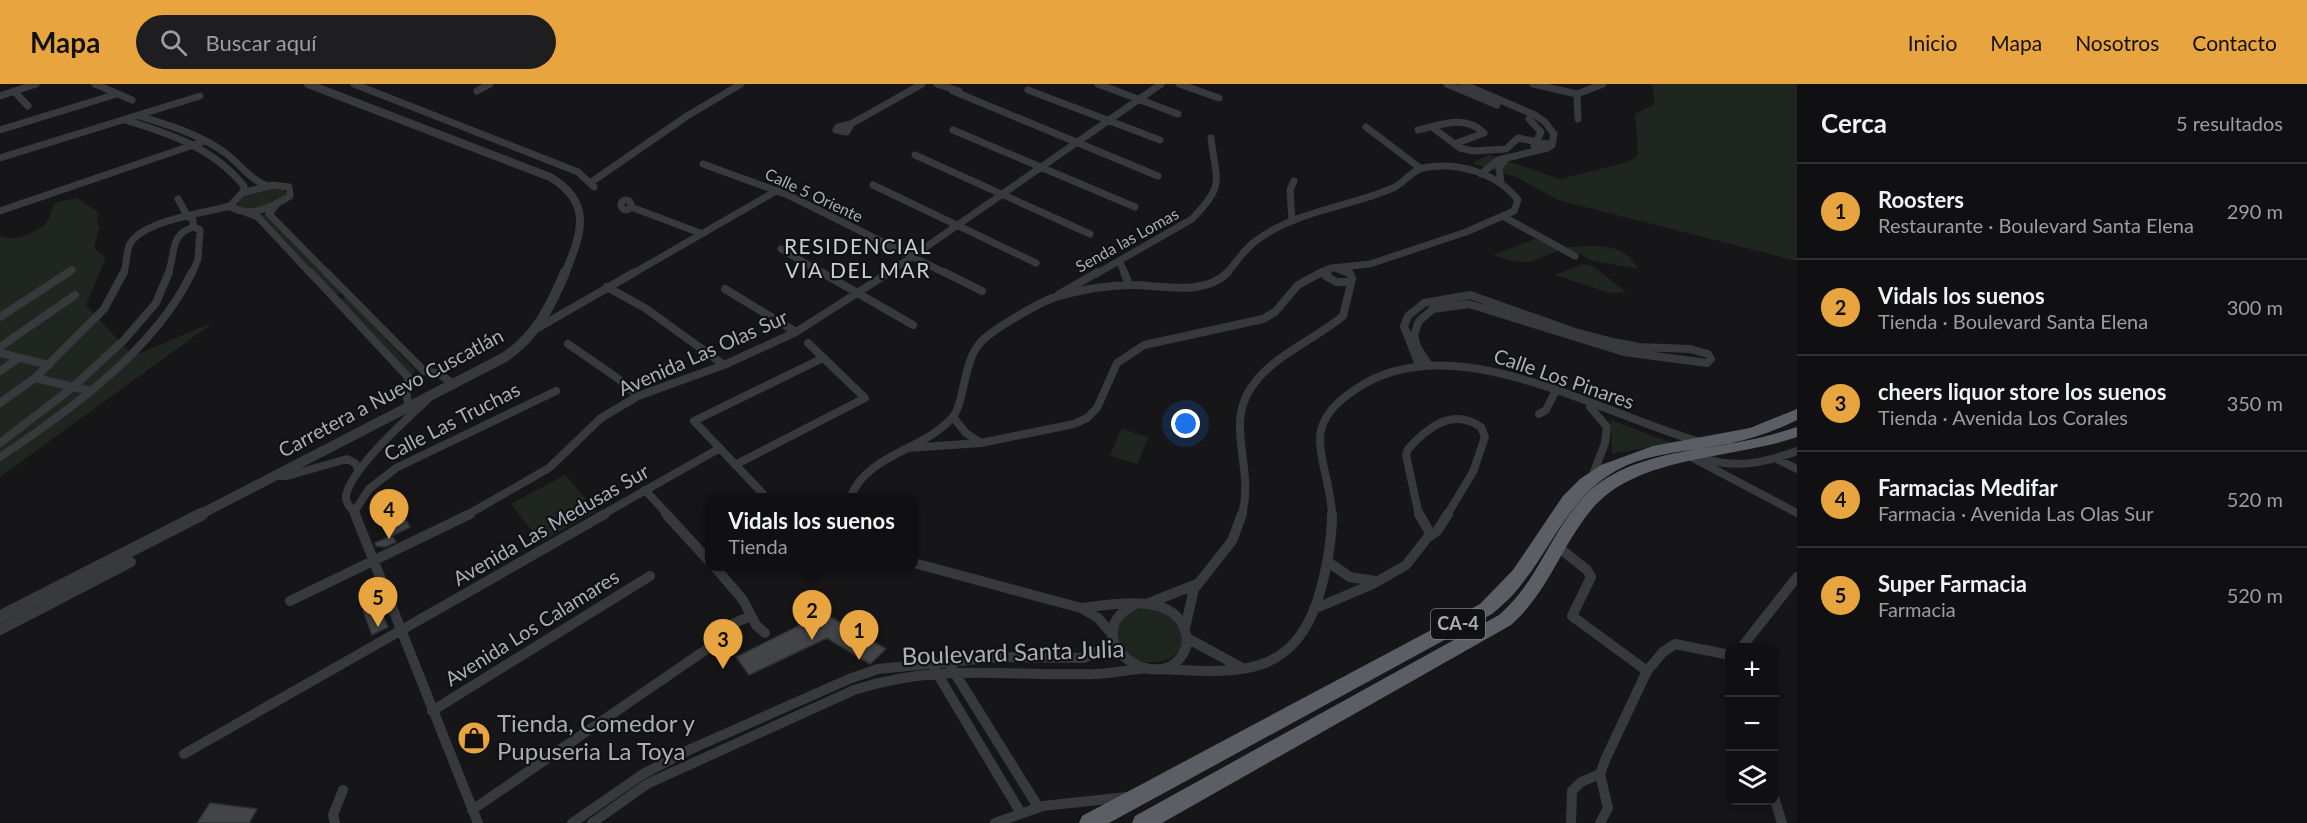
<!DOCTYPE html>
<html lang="es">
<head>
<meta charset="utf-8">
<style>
	body { margin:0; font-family:Lato,sans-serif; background:#1e1e20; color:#f1f3f6 }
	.controls { position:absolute; right:18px; bottom:18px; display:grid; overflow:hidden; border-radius:12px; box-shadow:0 3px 15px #0003 }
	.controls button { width:54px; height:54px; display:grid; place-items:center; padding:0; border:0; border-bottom:2px solid #303032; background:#101012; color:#f1f3f6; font:30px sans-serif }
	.you { position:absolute; left:1186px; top:340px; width:21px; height:21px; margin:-15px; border:4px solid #fff; border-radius:50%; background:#1a73e8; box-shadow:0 0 0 9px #1a73e833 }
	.badge { display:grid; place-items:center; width:39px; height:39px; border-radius:50%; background:#e8a53f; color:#111; font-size:20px; font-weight:700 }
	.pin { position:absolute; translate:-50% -50px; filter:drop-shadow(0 2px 3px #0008) }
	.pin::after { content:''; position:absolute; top:32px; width:21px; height:18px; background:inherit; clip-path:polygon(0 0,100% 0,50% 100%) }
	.popup { position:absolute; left:705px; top:409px; width:213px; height:78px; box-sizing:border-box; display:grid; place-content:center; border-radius:12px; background:#101012; filter:drop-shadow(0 2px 4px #0005); font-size:20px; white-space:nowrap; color:#9c9d9f }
	.popup b { font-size:22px; color:#f1f3f6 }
	.popup::after { content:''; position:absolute; left:50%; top:100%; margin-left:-12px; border:12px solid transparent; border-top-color:#101012 }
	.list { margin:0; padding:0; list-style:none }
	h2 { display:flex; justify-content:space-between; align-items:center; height:78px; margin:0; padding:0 24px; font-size:26px }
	h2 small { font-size:20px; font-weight:400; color:#9c9d9f }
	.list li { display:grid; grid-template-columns:39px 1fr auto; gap:18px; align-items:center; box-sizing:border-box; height:96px; padding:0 24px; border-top:2px solid #303032 }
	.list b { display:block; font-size:22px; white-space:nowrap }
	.list p { margin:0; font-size:20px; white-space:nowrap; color:#9c9d9f }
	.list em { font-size:20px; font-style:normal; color:#9c9d9f }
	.icon { flex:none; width:33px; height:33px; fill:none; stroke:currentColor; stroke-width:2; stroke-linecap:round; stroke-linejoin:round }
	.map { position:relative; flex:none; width:1797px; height:739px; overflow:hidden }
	header { display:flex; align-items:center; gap:36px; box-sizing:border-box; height:84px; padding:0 30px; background:#e8a53f; color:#111 }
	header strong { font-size:28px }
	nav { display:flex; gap:33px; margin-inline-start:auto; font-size:21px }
	.search { width:420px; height:54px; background:#1e1e20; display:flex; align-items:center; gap:15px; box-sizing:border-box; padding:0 21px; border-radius:33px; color:#9c9d9f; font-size:22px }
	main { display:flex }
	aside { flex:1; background:#101012 }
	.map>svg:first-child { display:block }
	.green { fill:#1f261f }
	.building { fill:#434448; stroke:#303134; stroke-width:1.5 }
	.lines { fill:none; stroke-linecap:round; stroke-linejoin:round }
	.minor-far2 { stroke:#38393d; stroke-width:7 }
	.minor-far1 { stroke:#38393d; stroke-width:8 }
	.minor { stroke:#38393d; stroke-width:10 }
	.tertiary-far2 { stroke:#38393d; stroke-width:8 }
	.tertiary-far1 { stroke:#38393d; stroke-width:10 }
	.tertiary { stroke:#38393d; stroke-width:13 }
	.trunk { fill:#5c5e65; fill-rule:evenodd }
	.labels { text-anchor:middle; stroke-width:4.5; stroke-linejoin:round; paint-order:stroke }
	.far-street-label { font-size:16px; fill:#a9aeb7; stroke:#111113 }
	.shield { fill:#111113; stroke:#7b7f86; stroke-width:1.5 }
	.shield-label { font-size:18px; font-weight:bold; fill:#a9aeb7 }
	.street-label { font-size:20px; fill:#a9aeb7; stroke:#111113 }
	.neighbourhood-label { font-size:21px; letter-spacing:1.5px; fill:#cacdd4; stroke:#111113 }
	.near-street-label { font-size:24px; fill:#a9aeb7; stroke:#111113 }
	.near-poi-label { font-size:24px; fill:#a9aeb7; stroke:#111113; text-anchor:start }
</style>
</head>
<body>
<header>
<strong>Mapa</strong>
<div class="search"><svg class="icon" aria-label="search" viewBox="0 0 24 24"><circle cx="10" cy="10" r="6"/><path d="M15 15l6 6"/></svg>Buscar aquí</div>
<nav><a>Inicio</a><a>Mapa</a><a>Nosotros</a><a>Contacto</a></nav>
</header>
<main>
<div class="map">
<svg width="1797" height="739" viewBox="0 0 1797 739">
	<rect width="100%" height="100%" fill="#161618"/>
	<path class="green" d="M1652 0H1797V177L1558 116 1516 93 1472 79 1489 71 1560 95 1628 78 1638 71 1635 30 1655 20Z
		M275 103H281L286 109C276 123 253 127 236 123L243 112Z
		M77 114 99 129 97 138 99 144 94 164 106 174 86 221 133 272 214 238 0 393V152C12 159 40 148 48 137 51 132 51 125 55 119Z
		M266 130 342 208 336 211 261 131Z
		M1535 155 1559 166C1528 180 1526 182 1493 171Z
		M1566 163C1594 163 1623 156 1638 185L1593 177Z
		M1583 180 1593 182 1626 208 1610 209 1555 191Z
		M346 213 416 287 410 290 340 215Z
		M1611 336 1672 359 1612 370Z
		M1121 345 1148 353 1138 380 1110 372Z
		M565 391 596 427 541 458 511 420Z
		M1141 524C1164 525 1185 539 1182 564 1167 587 1120 582 1117 551 1117 546 1119 541 1119 536L1132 526Z"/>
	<path class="building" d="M399 425 410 443 392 452 396 458 385 463 376 462 375 459 391 452 380 434Z
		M378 520 388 543 372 551 363 527Z
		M824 529 886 565 870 580 827 554 749 591 736 573Z
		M479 644 484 655 468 664 463 653Z
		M210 719 257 725 249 739H197Z"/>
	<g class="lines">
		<path class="minor-far2" d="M95 0 132 16
			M354 0 578 88 594 103
			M937 0 959 7
			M1098 0 1178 30
			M1179 0 1219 14
			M1447 0 1497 21
			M1463 0 1535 31 1545 38 1554 50 1552 61 1548 64 1498 76 1481 90
			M1533 0 1577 10 1603 0
			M1028 6 1160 56
			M14 7 28 22
			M477 7 490 0
			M953 7 1158 92
			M1577 10 1578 35
			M0 12 36 0
			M139 32C168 41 199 50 224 68 240 79 249 96 268 102
			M1529 35 1541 48 1534 62
			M125 36C171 50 213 64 244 102L243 109
			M851 40 847 48 836 46 838 43Z
			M851 40 922 0
			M1366 43 1420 84
			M1432 43 1460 64 1473 67 1506 65 1518 54 1552 61
			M0 46 117 10
			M953 46 1135 123
			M1418 46C1441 41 1465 30 1484 49L1457 59
			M915 71 1090 150
			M0 74 200 12
			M703 80 788 111 947 190
			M590 99 687 32 741 0
			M1501 99 1499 83 1506 75
			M273 101 289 103 290 112C272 123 249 135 230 122L242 109Z
			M873 101 1036 179
			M178 115 188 133
			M621 121a5 5 0 1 1 10 0a5 5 0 1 1-10 0Z
			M276 121 269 130 328 190
			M631 123 700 149
			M0 127 205 57
			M247 129 258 133 311 190
			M1504 133 1575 172
			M1292 137 1290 106 1294 97
			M781 165 824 190
			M1120 178 1125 190
			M1335 184 1350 190
			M66 190 72 186
			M123 190C128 180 125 167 131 158 147 136 204 129 230 122
			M168 190C176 169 169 150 194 143
			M192 190 198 175 200 146 194 143 192 132
			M632 190 778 106
			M887 190 1161 0
			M1096 190 1192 135C1226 100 1216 98 1211 54
			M1226 190C1236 179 1245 164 1257 156 1296 127 1349 123 1393 104 1404 99 1412 86 1423 84 1457 77 1497 89 1518 116L1514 127 1466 148 1370 180 1331 184 1326 190
			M1319 190 1328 185"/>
		<path class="minor-far1" d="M310 188 409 294 406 302 408 323
			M326 188 424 287 440 290 454 301
			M821 188 913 241
			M944 188 982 207
			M1124 188 1129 201
			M1326 188V192L1336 198H1350L1352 194 1349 188
			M607 203 645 224 724 281
			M725 205 796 248
			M1058 211 1098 188
			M0 233 69 188
			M536 245 635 188
			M568 260 616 293 638 312
			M0 263 75 211
			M0 269 49 281
			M1419 281 1404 242 1408 232 1424 219 1470 211 1575 248 1613 258 1639 263 1690 265 1708 270 1711 275 1707 279 1624 268 1469 220 1433 225 1419 237 1414 251 1417 263 1428 280
			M0 287 19 274
			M35 294 91 307
			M0 319 35 294 104 225 124 188
			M1590 323 1607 343 1605 359 1591 396
			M1539 330 1546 326 1555 308
			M953 333 966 349 981 359 1074 340 1087 334 1097 324 1117 279 1144 261 1263 235 1275 228 1298 201 1322 188
			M0 359 73 303 124 256 156 219 169 188
			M908 364 981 359
			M0 373C69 327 156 265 192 188
			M1691 373 1797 429
			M1706 375C1738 385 1767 378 1797 367
			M1777 375 1797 385
			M735 381 865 314 808 259
			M274 392H287L347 375 355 379 359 386
			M645 406 668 431
			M766 413 694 337 823 274
			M850 414C867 370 922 367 952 334 966 318 962 273 984 255 996 244 1044 215 1059 212 1081 206 1109 201 1131 201 1162 201 1204 213 1228 188
			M354 428C350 423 345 418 346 412 351 384 407 335 428 315
			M355 431 354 428 369 405 396 384 556 307
			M467 431 549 384 601 334 638 312 724 281 796 248 890 188
			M602 431 720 364
			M1242 431C1250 400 1241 375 1240 345 1237 284 1305 264 1343 232L1352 195
			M1332 431C1332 406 1316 367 1321 346 1326 327 1341 315 1356 305 1452 239 1600 330 1700 358
			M1419 431 1406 371 1408 365C1427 344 1452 323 1481 343L1485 353 1473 388 1447 431"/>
		<path class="minor" d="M355 430 478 739
			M666 430 710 478
			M1419 430 1430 449
			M1558 463 1587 486 1591 493 1572 532 1647 587
			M1328 478 1350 493 1375 497
			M914 479 1081 524 1098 534 1111 549
			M714 482 743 516 756 541 765 549
			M290 517 470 430
			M1149 519 1197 500
			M1081 524C1111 521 1173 507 1185 547 1188 555 1187 563 1183 570 1156 614 1073 553 1135 520
			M1314 525 1373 500 1406 481 1428 453 1437 447 1448 430
			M1185 544 1194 505 1232 457 1242 430
			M0 546 131 478
			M1189 555 1242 584
			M1741 564 1797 493
			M951 583 1037 721
			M1159 585C1231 588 1291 598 1318 515 1326 488 1332 459 1332 430
			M935 586 1019 726
			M432 627 650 492
			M184 670 605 430
			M1774 713 1782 739
			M472 726 707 565C717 545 731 540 751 532
			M335 739 333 731 343 706
			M572 739 643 690 691 665 849 595 878 585 1000 573 1084 574 1114 560
			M592 739 647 700 854 606C940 578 1009 593 1096 590 1112 589 1129 586 1146 584
			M995 739 1043 722 1127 713
			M1571 739 1572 707 1581 698 1600 690
			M1600 739 1608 724 1600 690 1606 674 1647 587 1663 568 1675 560 1730 571"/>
		<path class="tertiary-far2" d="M308 0 550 93C594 119 581 150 565 190"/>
		<path class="tertiary-far1" d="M199 431 505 273C536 252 551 222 565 188"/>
		<path class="tertiary" d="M0 533 202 430"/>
		<path class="trunk" d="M1797 325V336C1775 347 1752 355 1728 360 1689 368 1643 368 1609 391 1568 418 1553 460 1524 497 1515 510 1504 520 1492 530L1109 739H1079L1082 732 1480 520 1513 486 1563 412 1580 395 1601 381 1653 362 1750 344Z
			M1797 343V353C1734 375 1637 371 1592 425 1560 463 1550 506 1511 541L1162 739H1132L1135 732 1499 531C1538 497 1548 454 1580 417 1621 369 1693 368 1749 356 1765 353 1781 348 1797 343Z"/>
	</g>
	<defs>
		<g id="shop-disc" transform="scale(1.725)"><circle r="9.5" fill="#e8a53f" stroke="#111113"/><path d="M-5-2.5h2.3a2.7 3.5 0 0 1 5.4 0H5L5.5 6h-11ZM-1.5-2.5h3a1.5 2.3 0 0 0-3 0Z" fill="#111"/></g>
	</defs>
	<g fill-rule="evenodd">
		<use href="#shop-disc" x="474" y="654"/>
	</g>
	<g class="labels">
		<g class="far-street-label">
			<text transform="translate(814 111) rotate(25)" y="6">Calle 5 Oriente</text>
			<text transform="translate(1127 156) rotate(-29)" y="6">Senda las Lomas</text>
		</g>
		<rect class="shield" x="1431" y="525" width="54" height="30" rx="4.5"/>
		<g class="shield-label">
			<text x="1458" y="546">CA-4</text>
		</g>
		<g class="street-label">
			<text transform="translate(703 269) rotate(-24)" y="7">Avenida Las Olas Sur</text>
			<text transform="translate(1564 295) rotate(19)" y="7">Calle Los Pinares</text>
			<text transform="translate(391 309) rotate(-28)" y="7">Carretera a Nuevo Cuscatlán</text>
			<text transform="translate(452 338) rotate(-27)" y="7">Calle Las Truchas</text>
			<text transform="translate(551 441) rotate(-30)" y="7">Avenida Las Medusas Sur</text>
			<text transform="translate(532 544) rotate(-32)" y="7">Avenida Los Calamares</text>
		</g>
		<g class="neighbourhood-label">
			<text x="858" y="170">RESIDENCIAL<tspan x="858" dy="24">VIA DEL MAR</tspan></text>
		</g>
		<g class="near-street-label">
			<text transform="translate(1013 569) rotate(-2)" y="8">Boulevard Santa Julia</text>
		</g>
		<g class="near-poi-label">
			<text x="497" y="648">Tienda, Comedor y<tspan x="497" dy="28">Pupuseria La Toya</tspan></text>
		</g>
	</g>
</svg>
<div class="controls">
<button>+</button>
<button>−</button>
<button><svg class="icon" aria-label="layers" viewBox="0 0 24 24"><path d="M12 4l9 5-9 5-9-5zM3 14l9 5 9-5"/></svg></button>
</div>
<div class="you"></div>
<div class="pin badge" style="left:859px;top:576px">1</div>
<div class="pin badge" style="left:812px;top:556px">2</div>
<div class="popup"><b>Vidals los suenos</b>Tienda</div>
<div class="pin badge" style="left:723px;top:585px">3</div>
<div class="pin badge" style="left:389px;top:455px">4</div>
<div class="pin badge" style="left:378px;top:543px">5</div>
</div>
<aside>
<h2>Cerca<small>5 resultados</small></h2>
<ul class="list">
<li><span class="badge">1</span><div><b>Roosters</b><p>Restaurante · Boulevard Santa Elena</p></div><em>290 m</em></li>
<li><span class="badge">2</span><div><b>Vidals los suenos</b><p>Tienda · Boulevard Santa Elena</p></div><em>300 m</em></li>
<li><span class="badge">3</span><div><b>cheers liquor store los suenos</b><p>Tienda · Avenida Los Corales</p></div><em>350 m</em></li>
<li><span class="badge">4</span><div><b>Farmacias Medifar</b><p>Farmacia · Avenida Las Olas Sur</p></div><em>520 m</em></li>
<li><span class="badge">5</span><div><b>Super Farmacia</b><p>Farmacia</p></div><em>520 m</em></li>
</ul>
</aside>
</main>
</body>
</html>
